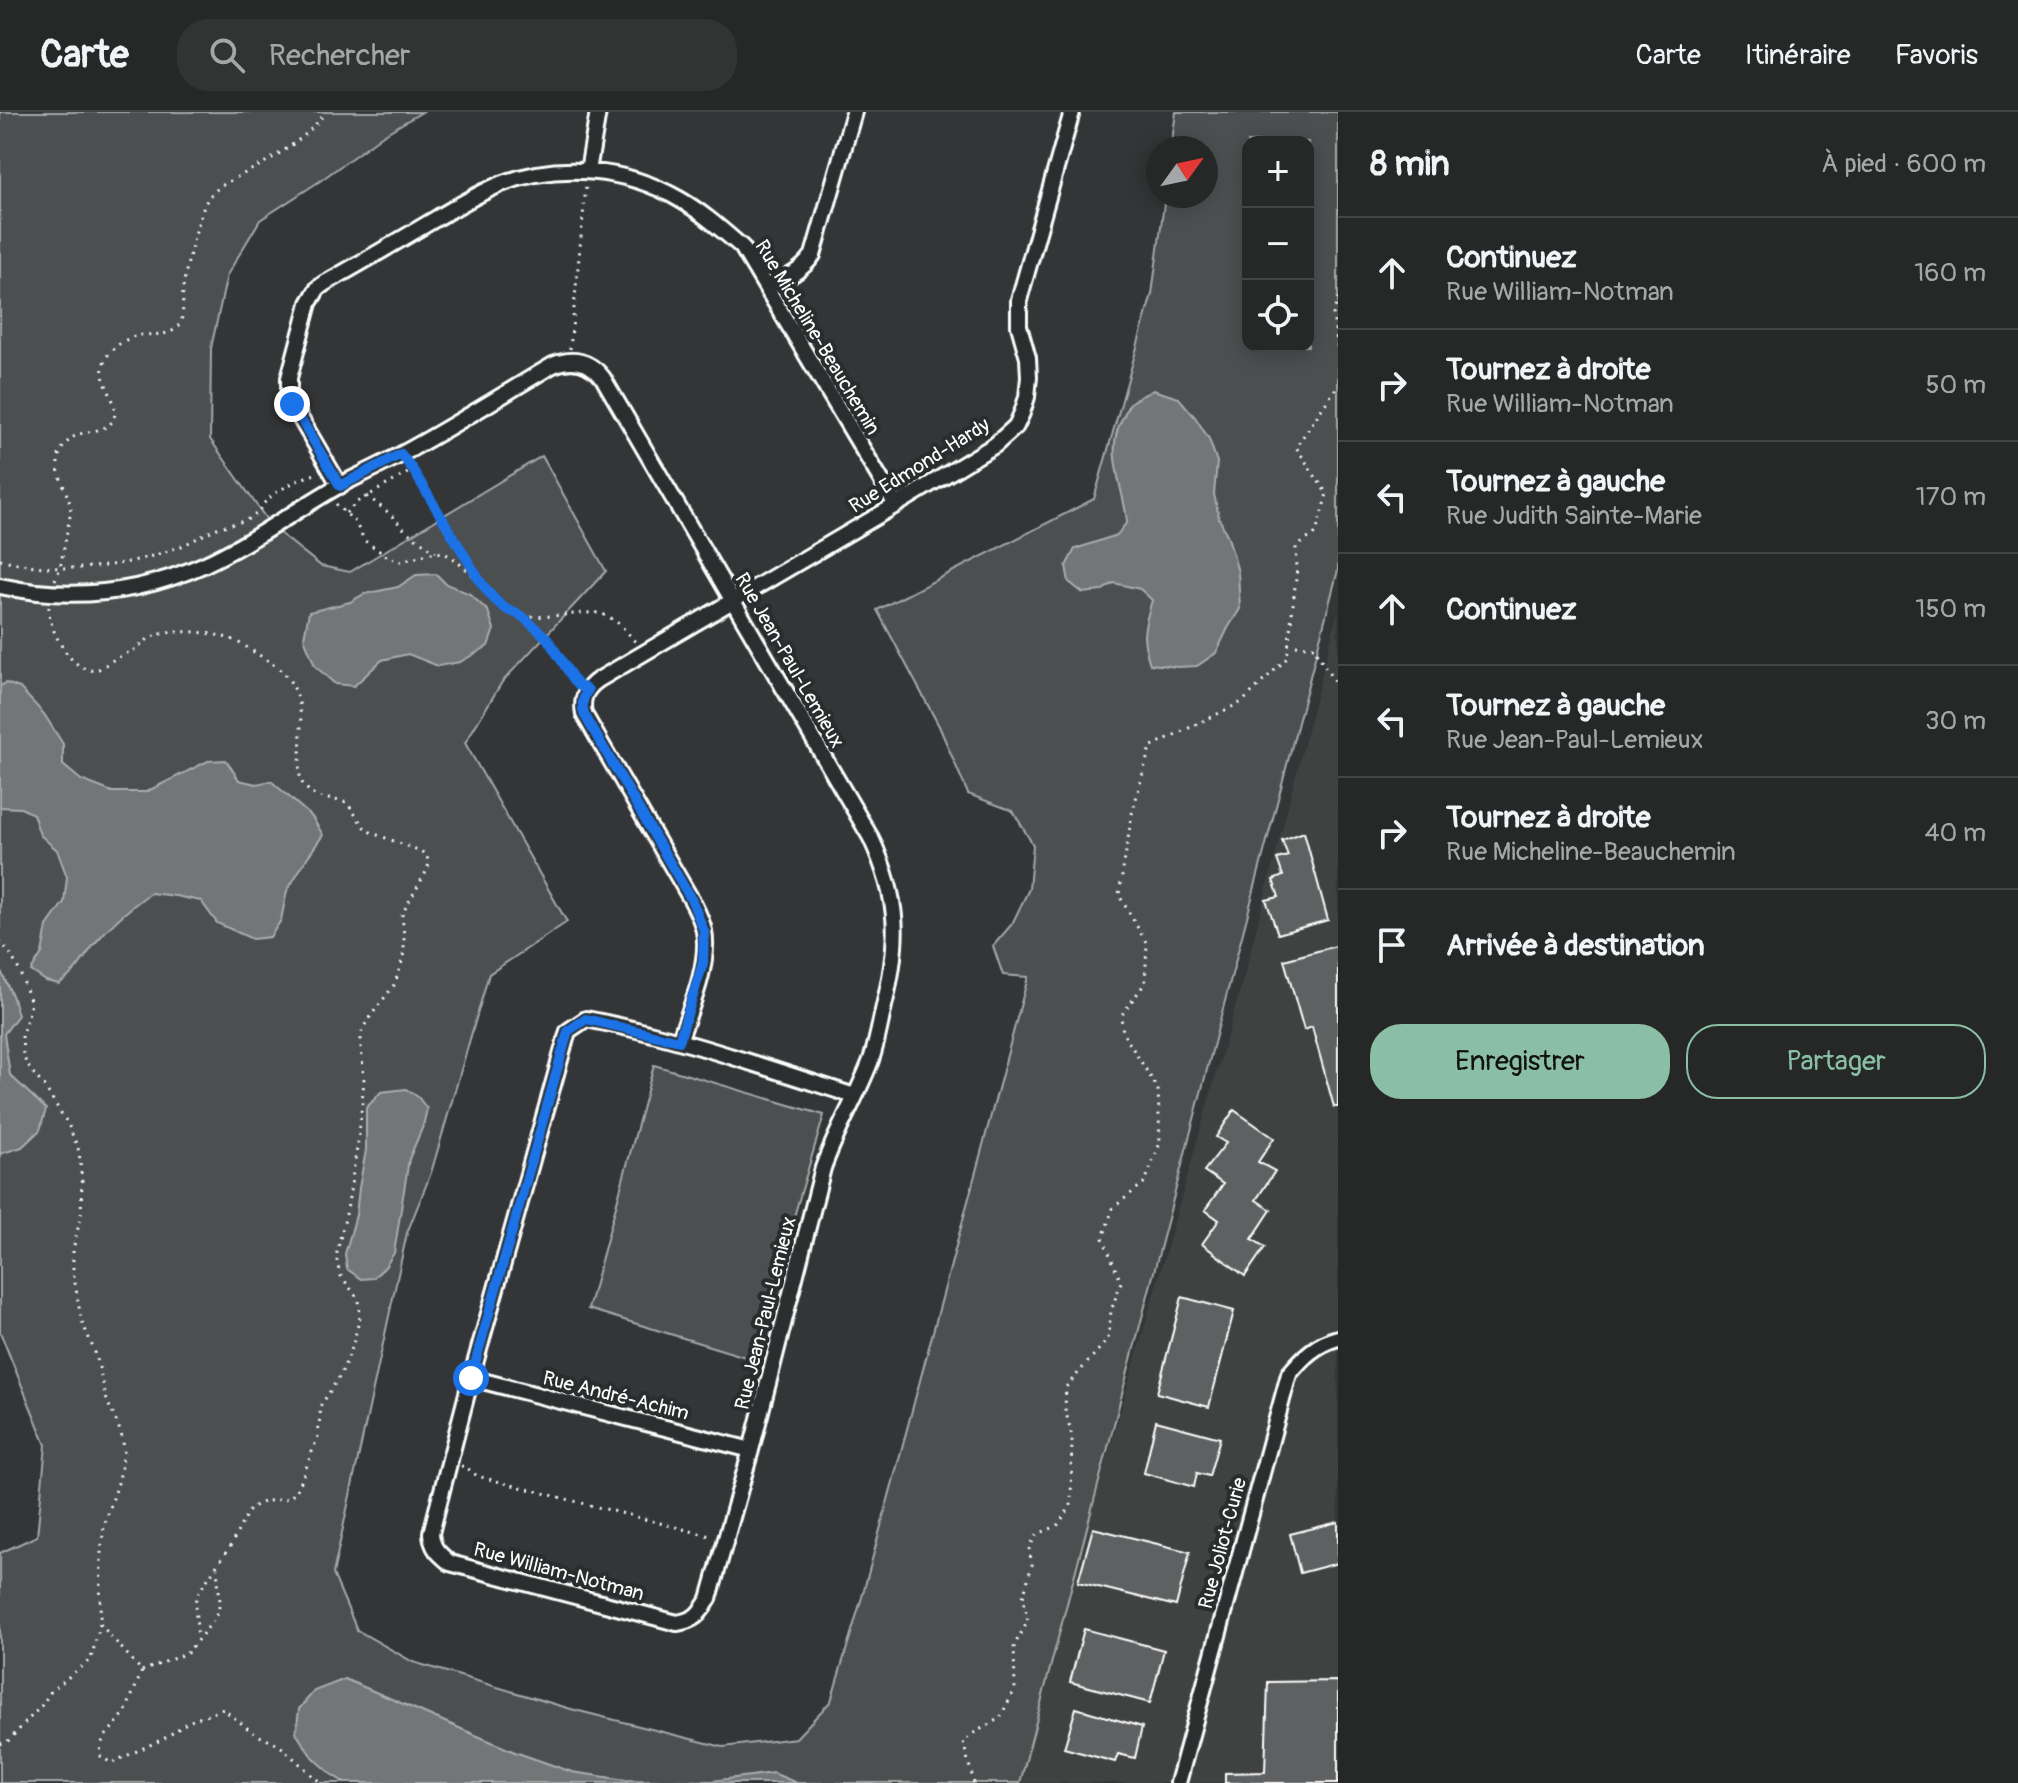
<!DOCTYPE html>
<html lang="fr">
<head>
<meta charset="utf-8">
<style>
	body { margin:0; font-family:Pangolin,sans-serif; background:#323434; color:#f1f3f6 }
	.controls { position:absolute; right:24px; top:24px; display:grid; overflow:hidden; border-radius:16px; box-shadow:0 4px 20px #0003 }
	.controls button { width:72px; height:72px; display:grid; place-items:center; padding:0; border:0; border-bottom:2px solid #424445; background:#262828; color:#f1f3f6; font:40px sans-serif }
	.compass { position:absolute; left:1146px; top:24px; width:72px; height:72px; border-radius:50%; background:#262828; box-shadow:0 4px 20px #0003; rotate:57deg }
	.stop { position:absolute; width:24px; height:24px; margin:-18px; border:6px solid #1a73e8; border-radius:50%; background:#fff }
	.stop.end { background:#1a73e8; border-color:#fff; box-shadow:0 2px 8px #0008 }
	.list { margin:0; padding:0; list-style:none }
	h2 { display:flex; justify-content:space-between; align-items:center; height:104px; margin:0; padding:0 32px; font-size:34px }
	h2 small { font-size:26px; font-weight:400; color:#a4a6a8 }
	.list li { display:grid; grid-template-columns:52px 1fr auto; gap:24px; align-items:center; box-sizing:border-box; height:112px; padding:0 32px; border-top:2px solid #424445 }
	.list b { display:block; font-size:30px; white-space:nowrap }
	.list p { margin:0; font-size:26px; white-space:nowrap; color:#a4a6a8 }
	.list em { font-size:26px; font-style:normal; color:#a4a6a8 }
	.actions { display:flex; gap:16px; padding:24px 32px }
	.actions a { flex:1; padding:18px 0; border:2px solid #8abfa5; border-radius:32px; text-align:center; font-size:28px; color:#8abfa5 }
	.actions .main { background:#8abfa5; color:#111 }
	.icon { flex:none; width:44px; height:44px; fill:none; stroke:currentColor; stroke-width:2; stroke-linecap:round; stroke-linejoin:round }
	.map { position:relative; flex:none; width:1338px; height:1671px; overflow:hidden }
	header { display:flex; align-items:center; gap:48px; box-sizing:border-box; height:112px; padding:0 40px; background:#262828; border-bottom:2px solid #424445 }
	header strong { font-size:38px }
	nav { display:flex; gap:44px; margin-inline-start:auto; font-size:28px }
	.search { width:560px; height:72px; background:#323434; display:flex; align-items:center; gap:20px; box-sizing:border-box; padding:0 28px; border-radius:32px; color:#a4a6a8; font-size:30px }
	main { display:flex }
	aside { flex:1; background:#262828 }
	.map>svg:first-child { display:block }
	.built { fill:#404243 }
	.green { fill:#4c4f50; stroke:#a6a7a8; stroke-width:2; fill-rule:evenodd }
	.water { fill:#737576; stroke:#abacad; stroke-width:2 }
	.building { fill:#5f6162; stroke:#fff; stroke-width:2 }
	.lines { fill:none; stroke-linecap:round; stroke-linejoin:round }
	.street-casing { stroke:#fff; stroke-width:20 }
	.path { stroke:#fff; stroke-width:3; stroke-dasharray:2 6; stroke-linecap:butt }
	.street { stroke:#2a2d2e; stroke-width:14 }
	.route { stroke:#1a73e8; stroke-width:10 }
	.labels { text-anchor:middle; stroke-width:8; stroke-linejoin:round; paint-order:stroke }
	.street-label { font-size:20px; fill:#fff; stroke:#2a2d2e }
</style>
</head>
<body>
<header>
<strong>Carte</strong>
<div class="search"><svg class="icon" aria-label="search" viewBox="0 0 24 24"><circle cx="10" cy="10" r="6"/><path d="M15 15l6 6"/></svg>Rechercher</div>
<nav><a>Carte</a><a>Itinéraire</a><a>Favoris</a></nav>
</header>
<main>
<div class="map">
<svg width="1338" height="1671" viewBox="0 0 1338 1671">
	<rect width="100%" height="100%" fill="#333536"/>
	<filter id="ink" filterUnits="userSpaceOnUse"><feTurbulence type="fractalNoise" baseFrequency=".0125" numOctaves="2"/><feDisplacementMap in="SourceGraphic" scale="16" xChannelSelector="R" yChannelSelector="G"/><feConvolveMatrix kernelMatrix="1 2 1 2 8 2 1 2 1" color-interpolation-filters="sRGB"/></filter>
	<g filter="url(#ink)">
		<path class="built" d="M1338 499V1671H1015L1246 857Z"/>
		<path class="green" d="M0 0H422L383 23 320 69 260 108 227 163 211 236 210 327 272 415 321 454 350 460 542 344 606 459 502 570 465 631 567 810 489 862 431 1061 407 1121 333 1462 357 1518 413 1550 571 1597 723 1635 796 1626 831 1589 862 1485 1028 865 1003 863 993 834 1012 812 1029 777 1033 733 1013 699 968 682 939 614 877 498 1094 387 1152 182 1165 84H1206V36H1171L1176 0H1338V458L1020 1671H0V1441L37 1424 46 1333 0 1220ZM1248 30H1308V234H1248Z
			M654 953 824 1003 752 1247 588 1197Z"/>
		<path class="water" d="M1153 278 1179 286 1195 305 1209 327 1217 350 1214 382 1219 406 1228 425 1238 460 1240 497 1228 516 1216 541 1197 554 1178 555 1150 552C1140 522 1144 517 1152 488L1140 477 1114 471 1101 479 1083 481 1069 470 1066 454 1075 437 1117 423 1127 410C1124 375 1104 341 1122 307 1125 302 1127 294 1131 290 1137 285 1147 282 1153 278Z
			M436 462 446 472 470 482 488 499 494 517 488 534 460 550 438 554 408 542 382 548 354 574 335 572 315 554 304 526 309 500 350 490 364 482 398 475 416 463Z
			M6 571 20 576 44 602 63 632V653L81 668 112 680H146L208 649 226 648 239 668 256 672 271 669 312 705 323 723 307 746 287 779 281 808 270 825 252 827 217 811 201 789 175 784 150 781C131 795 112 811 97 829 82 847 79 859 59 872L46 869 31 859 42 841 47 814 64 790 67 765 57 738 40 723 33 702 21 696 0 695V574Z
			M0 857 12 883 18 903 4 922 10 963 46 997 40 1018 22 1035 0 1042Z
			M406 977 418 985 427 997 423 1014 409 1047 394 1141 385 1155 373 1166 361 1167 347 1157 345 1142 356 1103 359 1076 366 1038V996L381 980Z
			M345 1567 515 1640 572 1660 626 1668 712 1669 773 1661 797 1671H345L331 1662 310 1642 296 1621 299 1597 314 1579Z"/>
		<path class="building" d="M1304 720 1328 808 1278 822 1266 788 1279 785 1273 768 1283 764 1277 747 1288 744 1282 728Z
			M1336 834 1338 842V995H1334L1312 915 1304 918 1284 848Z
			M1234 998 1274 1026 1258 1050 1275 1059 1256 1088 1271 1098 1252 1127 1265 1135 1245 1164 1202 1132 1219 1108 1205 1098 1223 1072 1204 1059 1226 1031 1216 1025Z
			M1182 1185 1234 1199 1209 1295 1157 1281Z
			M1156 1309 1220 1326 1209 1364 1197 1361 1194 1375 1144 1361Z
			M1338 1410V1451L1300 1461 1290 1422Z
			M1093 1416 1190 1440 1176 1494 1078 1470Z
			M1084 1517 1164 1538 1150 1591 1070 1570Z
			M1338 1569V1671H1225V1661L1265 1660 1268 1570Z
			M1076 1596 1142 1615 1135 1646 1118 1642 1115 1650 1064 1636Z"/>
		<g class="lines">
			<g class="street-casing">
				<path id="street" d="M588 59 598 0
					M767 176C785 167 801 160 813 143L854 0
					M340 374 292 292 289 284V266L309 191 318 176 325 171C363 150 400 128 437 106 458 94 479 81 501 72 558 50 626 56 679 87 702 100 722 118 742 135L896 393
					M0 474C69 489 138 482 203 453 251 431 294 399 340 373 360 363 380 354 400 343 452 315 502 283 553 253 573 245 590 249 603 266L871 726C900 789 900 828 884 894 880 912 877 931 871 948 857 985 836 1019 823 1056L751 1338 709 1487C699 1502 696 1508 677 1511L450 1451C438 1441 432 1436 431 1421L471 1266 568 919 586 907C677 924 766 956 855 984
					M679 929C690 897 710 853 704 819 702 808 697 799 692 789L584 602C581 587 585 577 598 568L896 393 995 333 1016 314 1022 301 1027 285 1029 265 1028 246 1019 214V188L1072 0
					M471 1266 751 1338
					M1178 1671 1289 1262C1303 1245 1316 1232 1338 1226"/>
			</g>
			<path class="path" d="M1338 186 1333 203 1338 238
				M570 237 586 74
				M410 354 482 472C489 480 495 489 504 496 528 513 571 499 599 501 616 506 625 517 636 531
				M367 384 389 401 407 420 436 440
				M336 392 355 410 365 429 388 445 400 449 436 440 443 441 452 445 480 469
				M346 401 357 390 413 358
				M0 447C57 463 121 457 176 436 190 431 202 423 215 417 226 412 239 412 250 406 258 402 261 394 267 388 279 377 300 366 316 362
				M55 468 60 456 71 399C69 374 42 350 72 326 83 317 108 322 114 306 121 283 87 265 112 238 117 233 125 228 132 225 148 219 173 229 181 209 184 199 182 188 183 178 184 162 200 96 209 85 221 70 244 63 260 53 285 39 309 23 326 0
				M49 495C47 514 71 562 96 558 103 556 110 549 117 546 122 543 129 541 134 538 141 534 146 527 154 524 173 517 208 519 227 526 238 529 249 537 259 543 305 569 302 596 300 643 300 655 297 668 307 677 318 689 333 686 347 691L364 715 372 721 421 739 427 745 429 752 426 760 402 802 404 825V841L400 857 394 873 367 909 361 922V935L364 968 359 1023 347 1098 337 1140V1152L341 1164 359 1188 360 1205 352 1236 340 1264 321 1293 318 1324 300 1372 295 1381 289 1386 263 1390 252 1395 246 1403 231 1433 196 1484 195 1495 198 1526
				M522 504 547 526 577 572
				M1288 532 1314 535 1338 577
				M0 829 10 841 19 858 30 888V897L22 923 23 943 27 953 46 977 68 1012 79 1039 82 1070 81 1103 73 1138V1159L81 1207 96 1243 107 1289 118 1313 123 1328 124 1339 119 1368 104 1414 101 1441 100 1512 91 1547 51 1579 42 1593 7 1630 0 1632
				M461 1354 466 1355 477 1364 714 1425
				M100 1512 142 1559 125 1601 103 1627 99 1643 111 1651 165 1626 188 1610 223 1597 255 1622 279 1633 321 1671
				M142 1559 187 1541 213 1509 218 1500 220 1490 217 1456
				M974 1671 963 1630 974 1621 1000 1606 1015 1577 1014 1534 1028 1509 1023 1485 1032 1453 1029 1435 1038 1422 1057 1414 1071 1394 1072 1324 1065 1297 1066 1275 1108 1227 1111 1199 1121 1170 1103 1126 1113 1096 1145 1070 1160 1031 1158 977 1123 921 1121 904 1145 871 1147 832 1119 783 1132 702 1150 635 1242 590 1287 546 1297 457 1296 435 1316 421 1327 382 1296 335 1338 273"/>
			<use href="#street" class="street"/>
		</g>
	</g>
	<g class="lines" filter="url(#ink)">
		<path class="route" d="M292 292 340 374 401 342 413 358 482 472 495 488 506 497 522 504 547 526 572 565 578 573 588 578C582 586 582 593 584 602L692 789 704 819 703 851 679 929 586 907 568 919 471 1266"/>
	</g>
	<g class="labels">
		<g class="street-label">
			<text transform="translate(818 225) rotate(59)" y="7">Rue Micheline-Beauchemin</text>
			<text transform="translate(919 353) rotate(-32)" y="7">Rue Edmond-Hardy</text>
			<text transform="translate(790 548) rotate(60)" y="7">Rue Jean-Paul-Lemieux</text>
			<text transform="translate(765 1201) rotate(-76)" y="7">Rue Jean-Paul-Lemieux</text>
			<text transform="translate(616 1283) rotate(14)" y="7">Rue André-Achim</text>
			<text transform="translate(1222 1431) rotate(-75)" y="7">Rue Joliot-Curie</text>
			<text transform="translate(559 1459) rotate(15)" y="7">Rue William-Notman</text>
		</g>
	</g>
</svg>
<div class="controls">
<button>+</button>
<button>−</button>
<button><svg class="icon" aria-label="locate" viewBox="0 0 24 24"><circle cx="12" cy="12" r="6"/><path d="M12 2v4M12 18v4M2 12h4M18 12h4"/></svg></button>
</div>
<svg class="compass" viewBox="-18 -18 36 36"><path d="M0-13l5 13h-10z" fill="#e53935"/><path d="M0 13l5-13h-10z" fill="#a4a6a8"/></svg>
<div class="stop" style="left:471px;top:1266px"></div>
<div class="stop end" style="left:292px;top:292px"></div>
</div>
<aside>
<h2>8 min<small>À pied · 600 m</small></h2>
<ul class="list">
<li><svg class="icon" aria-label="ahead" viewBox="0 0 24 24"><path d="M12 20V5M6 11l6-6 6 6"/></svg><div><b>Continuez</b><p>Rue William-Notman</p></div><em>160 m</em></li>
<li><svg class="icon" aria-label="right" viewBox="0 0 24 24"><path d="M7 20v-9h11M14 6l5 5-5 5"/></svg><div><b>Tournez à droite</b><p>Rue William-Notman</p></div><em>50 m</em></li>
<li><svg class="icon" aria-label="left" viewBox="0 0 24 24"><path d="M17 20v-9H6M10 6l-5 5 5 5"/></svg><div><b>Tournez à gauche</b><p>Rue Judith Sainte-Marie</p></div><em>170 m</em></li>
<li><svg class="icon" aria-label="ahead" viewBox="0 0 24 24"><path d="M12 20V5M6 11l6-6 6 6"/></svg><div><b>Continuez</b></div><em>150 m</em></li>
<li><svg class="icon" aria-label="left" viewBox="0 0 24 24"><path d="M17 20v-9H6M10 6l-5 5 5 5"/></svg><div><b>Tournez à gauche</b><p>Rue Jean-Paul-Lemieux</p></div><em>30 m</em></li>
<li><svg class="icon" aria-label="right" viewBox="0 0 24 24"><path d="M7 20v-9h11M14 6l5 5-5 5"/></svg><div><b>Tournez à droite</b><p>Rue Micheline-Beauchemin</p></div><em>40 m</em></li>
<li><svg class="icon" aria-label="arrive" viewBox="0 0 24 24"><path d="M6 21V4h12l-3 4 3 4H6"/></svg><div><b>Arrivée à destination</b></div></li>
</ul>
<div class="actions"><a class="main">Enregistrer</a><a>Partager</a></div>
</aside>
</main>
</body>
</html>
